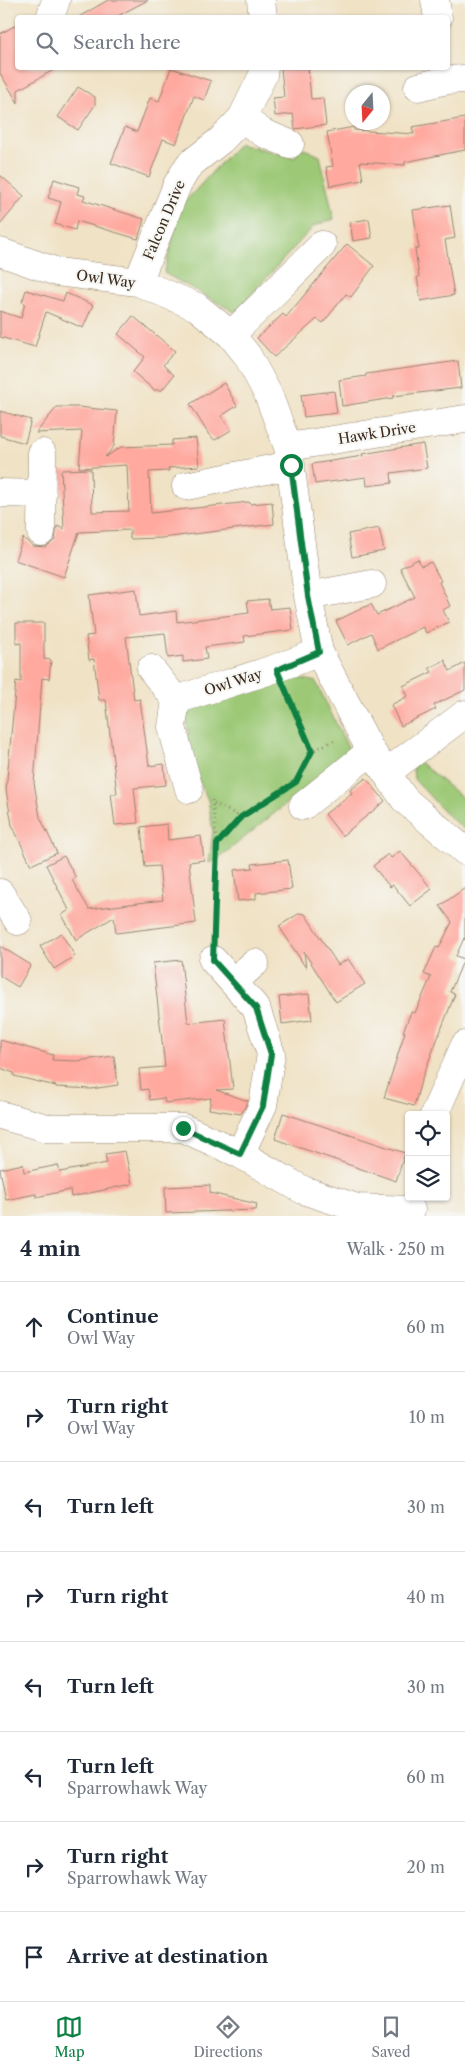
<!DOCTYPE html>
<html lang="en">
<head>
<meta charset="utf-8">
<style>
	body { margin:0; font-family:"Libre Caslon Text",serif; background:#f6f6f7; color:#1f2937 }
	.controls { position:absolute; right:15px; bottom:15px; display:grid; overflow:hidden; border-radius:5px; box-shadow:0 1px 4px #0004 }
	.controls button { width:45px; height:45px; display:grid; place-items:center; padding:0; border:0; border-bottom:1px solid #e0e1e3; background:#fff; color:#1f2937; font:25px sans-serif }
	.compass { position:absolute; left:345px; top:85px; width:45px; height:45px; border-radius:50%; background:#fff; box-shadow:0 1px 4px #0004; rotate:198deg }
	.stop { position:absolute; width:15px; height:15px; margin:-11px; border:4px solid #0b8043; border-radius:50%; background:#fff }
	.stop.end { background:#0b8043; border-color:#fff; box-shadow:0 1px 5px #0008 }
	.list { margin:0; padding:0; list-style:none }
	h2 { display:flex; justify-content:space-between; align-items:center; height:65px; margin:0; padding:0 20px; font-size:21px }
	h2 small { font-size:16px; font-weight:400; color:#747a83 }
	.list li { display:grid; grid-template-columns:32px 1fr auto; gap:15px; align-items:center; box-sizing:border-box; height:90px; padding:0 20px; border-top:1px solid #e0e1e3 }
	.list b { display:block; font-size:19px; white-space:nowrap }
	.list p { margin:0; font-size:16px; white-space:nowrap; color:#747a83 }
	.list em { font-size:16px; font-style:normal; color:#747a83 }
	.icon { flex:none; width:28px; height:28px; fill:none; stroke:currentColor; stroke-width:2; stroke-linecap:round; stroke-linejoin:round }
	.map { position:relative; flex:none; width:465px; height:1216px; overflow:hidden }
	.search { position:absolute; background:#fff; box-shadow:0 1px 4px #0004; left:15px; right:15px; top:15px; height:55px; display:flex; align-items:center; gap:12px; box-sizing:border-box; padding:0 18px; border-radius:5px; color:#747a83; font-size:19px }
	.sheet { height:785px; background:#fff }
	nav { display:flex; justify-content:space-around; align-items:center; box-sizing:border-box; height:70px; border-top:1px solid #e0e1e3; background:#fff; font-size:14px; color:#747a83 }
	nav a { display:grid; justify-items:center; gap:2px }
	nav .on { color:#0b8043 }
	.map>svg:first-child { display:block }
	.green { fill:#9dc977; stroke:#6c7a4a }
	.building { fill:#ffa99f }
	.lines { fill:none; stroke-linecap:round; stroke-linejoin:round }
	.minor-casing { stroke:#968672; stroke-width:29 }
	.path { stroke:#968672; stroke-width:3; stroke-dasharray:1 4; stroke-linecap:butt }
	.minor { stroke:#fff; stroke-width:28 }
	.route { stroke:#0b8043; stroke-width:6 }
	.labels { text-anchor:middle; stroke-width:4; stroke-linejoin:round; paint-order:stroke }
	.street-label { font-size:14px; fill:#3b2a1e; stroke:#f6f6f2 }
</style>
</head>
<body>
<div class="map">
<svg width="465" height="1216" viewBox="0 0 465 1216">
	<rect width="100%" height="100%" fill="#f6f6f2"/>
	<filter id="ink" filterUnits="userSpaceOnUse"><feTurbulence type="fractalNoise" baseFrequency=".02" numOctaves="2"/><feDisplacementMap in="SourceGraphic" scale="10" xChannelSelector="R" yChannelSelector="G"/><feConvolveMatrix kernelMatrix="1 2 1 2 8 2 1 2 1" color-interpolation-filters="sRGB"/></filter>
	<filter id="wash" filterUnits="userSpaceOnUse"><feTurbulence type="fractalNoise" baseFrequency=".0096" numOctaves="4" result="noise"/><feDisplacementMap in="SourceGraphic" scale="20" xChannelSelector="R" yChannelSelector="G"/><feGaussianBlur stdDeviation="1.12" result="paint"/><feColorMatrix in="noise" values="0 0 0 0 0 0 0 0 0 0 0 0 0 0 0 0 0 1.4 0 .05"/><feComposite in="paint" operator="in"/></filter>
	<g filter="url(#wash)">
		<rect width="100%" height="100%" fill="#f0e2c5"/>
		<path class="green" d="M239 143 295 158 300 147 320 156 334 219 314 226 235 312 164 273 181 206Z
			M291 676 316 682 350 752 218 859 209 863 213 831 208 800 182 743 189 733 185 717 192 705Z
			M418 761 465 800V830L449 817 414 779 413 768Z"/>
		<g id="blocks">
			<path class="building" d="M108 0H148L114 18H77Z
				M18 24V68H57L18 90V103L0 73V34Z
				M171 68 211 81 204 100 194 96 176 144 163 139 149 177 111 163 125 127 137 132 150 98 159 101Z
				M281 68H308L311 99 323 98 326 125 295 129 293 114 275 116 273 98 284 97Z
				M78 87 95 97V105L78 130 58 117Z
				M465 118V150L405 162V165L360 162 363 180 330 186 326 167 333 166 327 132 354 127V130L414 134 412 127Z
				M0 175 24 196 0 225Z
				M54 179 79 187 77 194 85 196 83 200 144 219 138 239 77 221 75 230 55 224 61 202 48 198Z
				M450 205 455 238 445 240 454 295 421 301 417 277H419L415 249H419L413 210Z
				M369 219 372 238 353 241 350 222Z
				M347 244 374 266 351 297 346 294 323 323 317 319 274 357 257 338 283 314 286 317Z
				M26 290 63 301 66 293 93 305 83 328 46 312 35 347 0 337V311L21 318 25 303 22 302Z
				M133 316 175 351 163 365 174 375 162 390H154L133 372 145 357 118 334Z
				M458 361 461 388 393 396V398L342 406 339 380 366 376V374Z
				M224 383 237 406 221 416 231 430 215 440 209 435 190 404Z
				M334 391 337 413 304 417 301 395Z
				M57 407H78L117 411 114 446 105 457 121 447 172 445V440L196 438 199 466 168 468 169 471 149 472 151 513 249 502 250 504 272 502 274 524 162 538 130 539V530L79 532 64 577 15 560 23 538 33 546 46 547 55 540 57 526 64 529 61 470 91 469 92 512 129 511 127 465 79 468 82 431 36 433Z
				M0 411 31 420 25 443 0 436Z
				M423 444 427 468 391 473 392 483 367 486 366 477 315 484 312 464 363 456 362 454Z
				M379 528 384 551 352 557 348 534Z
				M418 559 421 566 431 562 441 581 439 582 450 606 443 610 449 622 426 633 423 627 378 649 371 633 348 645 336 621 371 604 377 615 415 597 400 568Z
				M136 589 139 616 176 611 177 622 249 613 247 601 268 599 270 609 290 607 293 630 244 636 245 642 205 647 207 659 183 662V656L168 658 165 633 126 637 134 700 140 699 149 766 164 764 166 785 134 788 138 823 115 825 111 794H117L106 700H99L94 659 89 660 86 636 94 635 89 595Z
				M16 623H44V659L51 660 49 679 42 678 34 783 40 817 57 853 31 865 12 825 6 790 16 681 21 682V643L16 644Z
				M445 660 450 671 465 663V690L434 705 436 709 401 726 391 705 408 696 403 686 432 672 429 668Z
				M366 778 385 801 342 836 325 814 352 793 350 790Z
				M167 824 168 840 201 836 204 860 189 862 196 923 116 933 114 917 76 940 62 915 69 910 46 865 64 856 76 878 72 880 89 909 163 900 159 866 145 867 141 827Z
				M400 851 432 889 410 906 393 885 390 887 373 866 388 854 391 858Z
				M288 860 292 889 256 893V899L238 901 234 870 253 868 252 864Z
				M465 888V940L464 938 456 956 464 959 450 992 455 994 421 1081 414 1106 384 1098 405 1032H403L411 1012 415 1013 431 977 424 974 436 947 439 948 452 922 440 906Z
				M300 913 305 914 338 965 348 959 365 984 336 1002 304 952 306 968 279 926Z
				M61 933 75 956 54 969 40 946Z
				M0 946 31 965 18 987 0 976Z
				M181 960 188 1023 225 1019 233 1089 216 1090 248 1101 241 1114 209 1109 211 1098 165 1103 164 1098 150 1100 148 1089 141 1090 139 1069 165 1067 153 963Z
				M309 994 312 1020 282 1024 279 997Z
				M0 1040 53 1055 52 1060 77 1061 114 1056 118 1085 91 1089 56 1087V1086L14 1076V1073L0 1068Z
				M283 1113 405 1153 396 1181 275 1139Z
				M125 1151 132 1184 71 1197 70 1190 36 1197V1194L6 1200 0 1169 23 1164 24 1172 58 1165 60 1172 107 1163 105 1154Z
				M210 1185V1193L257 1204 256 1210 166 1213 165 1187Z"/>
		</g>
	</g>
	<g filter="url(#ink)">
		<use href="#blocks" fill-opacity="0" stroke="#968672" stroke-width="1"/>
		<g class="lines">
			<g class="minor-casing">
				<path id="minor" d="M261 0 263 18
					M435 0 438 18
					M50 18 56 0
					M418 87 447 80 465 79
					M242 118 263 133 290 144
					M0 252 57 272 138 282 197 307 231 335 247 355 268 394 288 447 308 596 319 652 371 751 405 800 465 851
					M138 282 177 185 189 165 221 140 242 118 263 75 264 68
					M231 335 322 245
					M288 447 465 419
					M186 486 291 465
					M0 493 42 494
					M41 532 42 453
					M308 596 372 584
					M151 669 176 700
					M386 773 465 714
					M189 789 172 727 176 700C224 684 272 672 319 652
					M303 806 371 751
					M0 893 18 921
					M213 960 256 1008 271 1054 263 1105 240 1154
					M233 982 255 963
					M0 1115 47 1128H183L240 1154 303 1190 357 1208 411 1210
					M434 1115 465 1045"/>
			</g>
			<path class="path" d="M286 690 312 751
				M300 775 312 751 337 739
				M212 800 217 843
				M214 803 241 817
				M213 936 217 844 241 817 281 792"/>
			<use href="#minor" class="minor"/>
		</g>
	</g>
	<g class="lines" filter="url(#ink)">
		<path class="route" d="M183 1128 240 1154 263 1106 271 1054 256 1008 213 960 217 844 241 817 296 782 312 751 277 670 319 652 308 596 291 465"/>
	</g>
	<g class="labels">
		<g class="street-label">
			<text transform="translate(164 220) rotate(-67)" y="5">Falcon Drive</text>
			<text transform="translate(106 279) rotate(8)" y="5">Owl Way</text>
			<text transform="translate(377 433) rotate(-9)" y="5">Hawk Drive</text>
			<text transform="translate(233 682) rotate(-17)" y="5">Owl Way</text>
		</g>
	</g>
</svg>
<div class="controls">
<button><svg class="icon" aria-label="locate" viewBox="0 0 24 24"><circle cx="12" cy="12" r="6"/><path d="M12 2v4M12 18v4M2 12h4M18 12h4"/></svg></button>
<button><svg class="icon" aria-label="layers" viewBox="0 0 24 24"><path d="M12 4l9 5-9 5-9-5zM3 14l9 5 9-5"/></svg></button>
</div>
<svg class="compass" viewBox="-18 -18 36 36"><path d="M0-13l5 13h-10z" fill="#e53935"/><path d="M0 13l5-13h-10z" fill="#747a83"/></svg>
<div class="stop" style="left:291px;top:465px"></div>
<div class="stop end" style="left:183px;top:1128px"></div>
<div class="search"><svg class="icon" aria-label="search" viewBox="0 0 24 24"><circle cx="10" cy="10" r="6"/><path d="M15 15l6 6"/></svg>Search here</div>
</div>
<section class="sheet">
<h2>4 min<small>Walk · 250 m</small></h2>
<ul class="list">
<li><svg class="icon" aria-label="ahead" viewBox="0 0 24 24"><path d="M12 20V5M6 11l6-6 6 6"/></svg><div><b>Continue</b><p>Owl Way</p></div><em>60 m</em></li>
<li><svg class="icon" aria-label="right" viewBox="0 0 24 24"><path d="M7 20v-9h11M14 6l5 5-5 5"/></svg><div><b>Turn right</b><p>Owl Way</p></div><em>10 m</em></li>
<li><svg class="icon" aria-label="left" viewBox="0 0 24 24"><path d="M17 20v-9H6M10 6l-5 5 5 5"/></svg><div><b>Turn left</b></div><em>30 m</em></li>
<li><svg class="icon" aria-label="right" viewBox="0 0 24 24"><path d="M7 20v-9h11M14 6l5 5-5 5"/></svg><div><b>Turn right</b></div><em>40 m</em></li>
<li><svg class="icon" aria-label="left" viewBox="0 0 24 24"><path d="M17 20v-9H6M10 6l-5 5 5 5"/></svg><div><b>Turn left</b></div><em>30 m</em></li>
<li><svg class="icon" aria-label="left" viewBox="0 0 24 24"><path d="M17 20v-9H6M10 6l-5 5 5 5"/></svg><div><b>Turn left</b><p>Sparrowhawk Way</p></div><em>60 m</em></li>
<li><svg class="icon" aria-label="right" viewBox="0 0 24 24"><path d="M7 20v-9h11M14 6l5 5-5 5"/></svg><div><b>Turn right</b><p>Sparrowhawk Way</p></div><em>20 m</em></li>
<li><svg class="icon" aria-label="arrive" viewBox="0 0 24 24"><path d="M6 21V4h12l-3 4 3 4H6"/></svg><div><b>Arrive at destination</b></div></li>
</ul>
</section>
<nav>
<a class="on"><svg class="icon" aria-label="map" viewBox="0 0 24 24"><path d="M3 6l6-2 6 2 6-2v14l-6 2-6-2-6 2zM9 4v14M15 6v14"/></svg>Map</a>
<a><svg class="icon" aria-label="directions" viewBox="0 0 24 24"><path d="M12 3l9 9-9 9-9-9zM9 14v-3h6M13 9l2 2-2 2"/></svg>Directions</a>
<a><svg class="icon" aria-label="saved" viewBox="0 0 24 24"><path d="M7 4h10v16l-5-4-5 4z"/></svg>Saved</a>
</nav>
</body>
</html>
